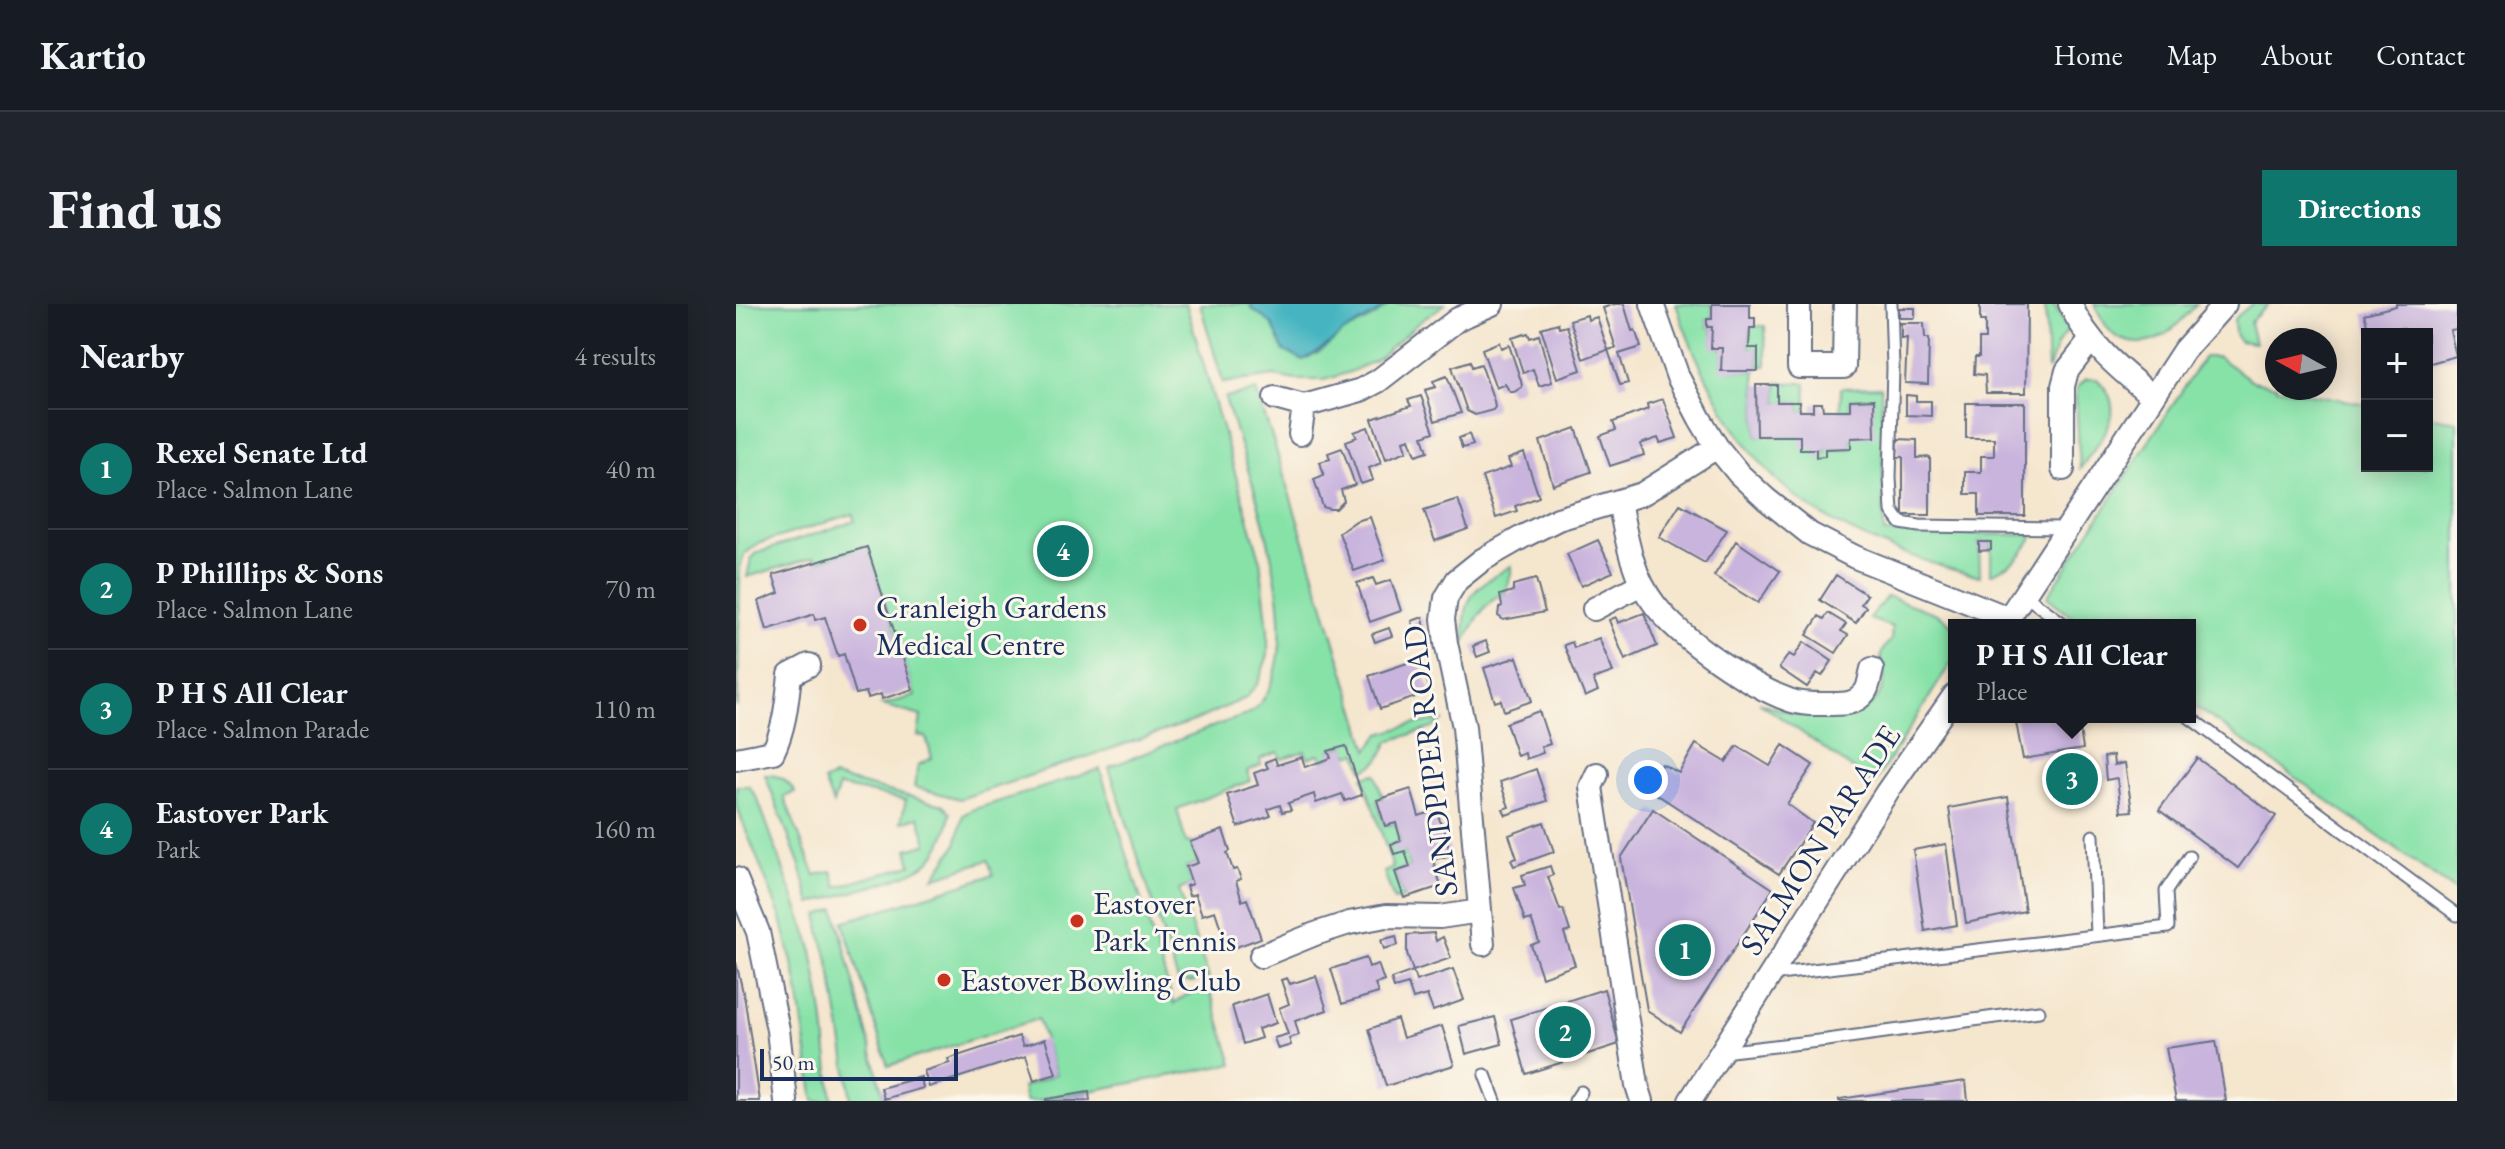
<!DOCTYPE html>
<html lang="en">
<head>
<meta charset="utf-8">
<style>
	body { margin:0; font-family:"EB Garamond",serif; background:#20242c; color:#f1f3f6 }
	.controls { position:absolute; right:24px; top:24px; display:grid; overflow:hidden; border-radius:0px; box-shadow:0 4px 20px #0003 }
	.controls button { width:72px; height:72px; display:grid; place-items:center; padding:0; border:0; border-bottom:2px solid #363941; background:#171b24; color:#f1f3f6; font:40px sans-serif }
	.compass { position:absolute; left:1529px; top:24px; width:72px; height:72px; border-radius:50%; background:#171b24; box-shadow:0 4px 20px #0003; rotate:278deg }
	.scale { position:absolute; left:24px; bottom:20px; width:198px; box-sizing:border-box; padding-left:8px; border:4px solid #1b2f5e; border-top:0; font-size:22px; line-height:28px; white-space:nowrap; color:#1b2f5e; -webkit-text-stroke:6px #fbf7ec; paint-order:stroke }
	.you { position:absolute; left:912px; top:476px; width:28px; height:28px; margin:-20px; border:6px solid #fff; border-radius:50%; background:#1a73e8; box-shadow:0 0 0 12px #1a73e833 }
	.badge { display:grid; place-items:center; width:52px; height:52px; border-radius:50%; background:#0f766e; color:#fff; font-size:26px; font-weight:700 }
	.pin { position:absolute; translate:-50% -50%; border:4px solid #fff; box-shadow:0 2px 8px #0006 }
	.popup { position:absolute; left:1212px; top:315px; width:248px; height:104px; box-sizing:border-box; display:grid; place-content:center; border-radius:0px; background:#171b24; filter:drop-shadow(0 2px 6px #0005); font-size:26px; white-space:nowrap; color:#9ea1a6 }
	.popup b { font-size:30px; color:#f1f3f6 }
	.popup::after { content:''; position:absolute; left:50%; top:100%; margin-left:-16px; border:16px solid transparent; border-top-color:#171b24 }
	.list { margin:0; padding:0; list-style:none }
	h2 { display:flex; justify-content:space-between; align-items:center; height:104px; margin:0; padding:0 32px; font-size:34px }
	h2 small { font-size:26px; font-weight:400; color:#9ea1a6 }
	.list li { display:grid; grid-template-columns:52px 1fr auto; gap:24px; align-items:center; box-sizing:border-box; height:120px; padding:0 32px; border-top:2px solid #363941 }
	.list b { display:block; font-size:30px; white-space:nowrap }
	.list p { margin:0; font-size:26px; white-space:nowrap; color:#9ea1a6 }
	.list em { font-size:26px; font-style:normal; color:#9ea1a6 }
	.map { position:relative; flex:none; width:1721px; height:797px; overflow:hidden; border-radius:0px }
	header { display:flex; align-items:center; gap:48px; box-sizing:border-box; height:112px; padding:0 40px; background:#171b24; border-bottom:2px solid #363941 }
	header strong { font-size:38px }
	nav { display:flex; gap:44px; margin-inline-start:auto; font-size:28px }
	.intro { display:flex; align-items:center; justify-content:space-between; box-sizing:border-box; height:192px; padding:0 48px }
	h1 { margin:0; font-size:56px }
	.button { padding:20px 36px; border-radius:0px; background:#0f766e; color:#fff; font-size:28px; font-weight:700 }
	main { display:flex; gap:48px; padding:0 48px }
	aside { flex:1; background:#171b24; border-radius:0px; box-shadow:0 4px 20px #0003 }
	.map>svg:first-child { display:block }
	.green { fill:#87e2a8; stroke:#518883; stroke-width:2 }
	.water { fill:#47b5c1; stroke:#317290; stroke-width:2 }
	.building { fill:#c9b4dd }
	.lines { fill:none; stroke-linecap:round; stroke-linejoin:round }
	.service-casing { stroke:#676f85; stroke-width:15 }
	.minor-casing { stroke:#676f85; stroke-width:26 }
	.service { stroke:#fff; stroke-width:11 }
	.minor { stroke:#fff; stroke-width:22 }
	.poi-dot { fill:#c8321e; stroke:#fbf7ec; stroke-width:3 }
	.labels { text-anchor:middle; stroke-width:6; stroke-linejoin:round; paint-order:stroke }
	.poi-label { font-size:32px; fill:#1b2f5e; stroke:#fbf7ec; text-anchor:start }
	.street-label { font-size:32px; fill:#1b2f5e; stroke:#fbf7ec }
</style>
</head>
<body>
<header>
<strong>Kartio</strong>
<nav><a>Home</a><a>Map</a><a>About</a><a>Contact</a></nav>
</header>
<div class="intro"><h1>Find us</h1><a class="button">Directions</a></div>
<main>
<aside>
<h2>Nearby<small>4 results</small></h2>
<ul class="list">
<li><span class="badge">1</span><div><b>Rexel Senate Ltd</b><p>Place · Salmon Lane</p></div><em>40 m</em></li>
<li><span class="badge">2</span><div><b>P Philllips &amp; Sons</b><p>Place · Salmon Lane</p></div><em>70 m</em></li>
<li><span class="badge">3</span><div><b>P H S All Clear</b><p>Place · Salmon Parade</p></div><em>110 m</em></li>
<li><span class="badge">4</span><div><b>Eastover Park</b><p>Park</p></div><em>160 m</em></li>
</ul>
</aside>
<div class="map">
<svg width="1721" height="797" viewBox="0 0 1721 797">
	<rect width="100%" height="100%" fill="#fbf7ec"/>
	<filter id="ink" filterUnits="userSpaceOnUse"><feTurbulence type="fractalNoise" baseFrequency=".0125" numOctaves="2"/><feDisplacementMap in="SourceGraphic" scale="16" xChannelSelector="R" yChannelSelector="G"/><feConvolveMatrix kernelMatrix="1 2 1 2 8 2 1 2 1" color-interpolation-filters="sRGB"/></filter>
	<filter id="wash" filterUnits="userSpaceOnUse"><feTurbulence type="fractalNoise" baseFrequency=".006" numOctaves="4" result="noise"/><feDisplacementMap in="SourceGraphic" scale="32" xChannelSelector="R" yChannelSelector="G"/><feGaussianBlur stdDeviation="1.8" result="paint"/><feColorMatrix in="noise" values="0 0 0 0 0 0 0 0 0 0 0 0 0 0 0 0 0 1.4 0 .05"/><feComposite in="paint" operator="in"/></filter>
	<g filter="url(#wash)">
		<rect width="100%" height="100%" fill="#f5e6ce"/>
		<path class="green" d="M0 0H450L524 255 532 326V351L522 379 510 394 458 417 224 495 178 483 182 461 196 454 190 433 182 432 185 412 146 401 179 392 131 244 81 257 79 253 11 273 15 255 21 249 119 217 117 210 21 240 8 251 4 264 2 398 0 403Z
			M464 0H515V4L536 20 548 47 581 50 606 29 638 13 654 0H709L682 19 640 56 614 68 588 76H560L538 72 487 79Z
			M940 0H976V15H971V23H976V43L986 44V66L1019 67 1021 132H1064L1080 145 1081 153 1089 152V145L1115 144V134L1137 95 1114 96V106H1104L1105 84 1145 83 1148 229 1297 231C1286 254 1278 259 1255 270V238H1243L1244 272C1215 267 1190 257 1162 247 1064 211 1016 166 970 73 958 49 948 26 940 0Z
			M1309 0H1318L1332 26 1322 39 1312 67Z
			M1358 0H1461C1442 20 1422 47 1391 37 1383 35 1375 30 1371 23 1366 16 1362 7 1358 0Z
			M1516 0H1533L1514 18 1519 39 1503 37 1499 30 1498 15Z
			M1019 22H1029L1030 62H1022V45L1013 44 1014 24Z
			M1468 53H1482L1517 77 1541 82V84L1631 100V162H1691V112L1721 117V588L1454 399V321H1347L1311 293Z
			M1350 75H1361C1395 108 1365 133 1344 165L1340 93 1342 83Z
			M1041 79H1070V107H1064L1063 98H1041Z
			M520 87 537 136 632 446 644 430 677 420 708 416 696 424 653 437C646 451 643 461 627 466L621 449 613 451 609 442 593 447 595 454 587 457 584 450 572 454 569 447 545 455 542 448 524 455 525 461 511 467 514 477 441 505 450 539 454 538 462 559 450 563 456 580 443 586 473 674 456 678 442 677 373 463C409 449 445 435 481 421 493 416 512 413 520 404 581 342 511 167 489 94Z
			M775 262C777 273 771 278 770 289 748 296 738 320 728 340 728 291 734 286 775 262Z
			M1151 292 1204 311 1218 323 1217 356 1138 480 1023 398C1058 412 1132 429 1147 382 1153 361 1134 357 1155 336L1156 323 1134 315Z
			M364 465 438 700C451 689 456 687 475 690L497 760 301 797H290L287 783 320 770 302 715 152 762 107 618 257 571 252 556 198 574 220 541 227 511 236 506Z
			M639 470 647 494 641 497 649 522 660 519 665 537 656 540 669 547 674 563 659 568 668 594 658 596 648 568 657 564 627 473Z
			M29 471C44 471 50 475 59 488L48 493 79 571 96 567 101 583 175 561 171 545 191 540 183 513 165 518 170 496 103 482 97 500 88 477 98 473 207 501 214 509C212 528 204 548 190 560 169 576 103 591 75 600L63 559Z
			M0 482H13L22 496 75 641 87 709 96 797H78L61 679 45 614 0 501Z
			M99 605 148 795 115 797C109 751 102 706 93 660 90 645 81 626 83 611Z"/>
		<path class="water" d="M515 0H654C638 12 621 19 604 31 592 40 582 49 567 56L548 47 536 20 515 4Z"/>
		<g id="blocks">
			<path class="building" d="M879 0H888L896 27 899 26 905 43 883 50 892 79 884 81 872 46 880 44 867 4Z
				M976 0H1014V14H1019V24H1014L1013 44H1022V67H985L986 44H975L976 23H971V15H976Z
				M1244 0H1291L1290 89H1250L1249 71 1238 70 1239 53H1243V35H1249V17H1244Z
				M1660 0H1721V25L1714 26 1720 52 1691 60V30H1669L1667 24 1634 30 1628 10 1660 2Z
				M1163 4H1179V14H1163Z
				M851 11 852 16 861 13 872 46 847 55 834 16Z
				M822 19 823 24 831 22 845 66 821 74 805 24Z
				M1165 19H1188L1189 34H1193L1192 80 1169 79 1171 34 1165 35Z
				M792 29 794 34 803 31 816 78 803 82 797 65 787 69 776 34Z
				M763 38 765 44 773 41 785 77 786 83 778 88H774L769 80 760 84 746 45Z
				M734 57 736 63 745 60 758 97 759 103 757 106 739 111 731 107 716 63Z
				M711 72 725 109 699 117 689 86 700 83 697 77Z
				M1020 81H1041V98H1063L1064 107H1077V99H1086L1087 106H1114V96L1138 95 1139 133 1115 134V144L1089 145V152L1080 153V145H1064V132H1021Z
				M1170 91 1180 92V97H1195V112L1170 111Z
				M685 92 698 128 687 132 692 147 680 151 674 134 668 136 671 147 650 155 636 115 675 102 672 96Z
				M927 95 941 134 924 139 922 134 904 140 908 151 874 162 864 132 880 126 877 118 912 105 911 100Z
				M1230 99H1289V212H1243V190H1229V168H1245V152H1258V134H1230Z
				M632 123 645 159 633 164 637 176 625 180 610 137 621 133 618 128Z
				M840 124 855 168 817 181 804 137Z
				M733 130 737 141 726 144 723 134Z
				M1162 135 1181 136V154L1194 153V211H1167V153H1161Z
				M606 144 619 181 605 186 608 197 600 205H594L587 203 578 175 588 171 584 158 594 155 592 149Z
				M788 149 803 193 779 202 781 207 760 214 746 173 775 163 772 155Z
				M722 195 732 225 699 237 688 206Z
				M944 200 991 226 969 259 923 233Z
				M634 213 649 256 618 267 603 229 620 217Z
				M862 236 877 268 845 282 831 250Z
				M1000 237 1044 267 1022 299 978 272Z
				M1243 238H1255V246L1243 247Z
				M131 243 177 385 146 395 145 390 132 394 130 388 120 390 108 350 102 352 89 313 79 316 78 310 31 326 23 297 43 289 37 271Z
				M1100 271 1131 291 1125 300 1130 303 1120 319 1084 296Z
				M637 274 640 281 655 276 665 307 634 318 621 279Z
				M800 275 809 308 767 316 765 314 762 312 763 304 766 302 764 291 777 287V281Z
				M908 309 921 342 889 356 873 316 880 313 882 319Z
				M1092 309 1110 320 1105 327 1112 331 1100 349 1071 331 1083 312 1088 315Z
				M687 313 689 326 679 328 676 317Z
				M653 324 656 332 639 338 636 330Z
				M863 334 877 368 857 375 862 387 849 393 828 341 836 338 838 344Z
				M750 337 754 348 741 353 737 342Z
				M1068 338 1096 357 1086 372 1081 369 1071 383 1043 364 1053 350 1058 353Z
				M781 353 796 397 768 407 765 396 759 398 748 364Z
				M683 355 695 388 644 405 633 372Z
				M803 407 814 440 805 443 807 449 790 455 789 449 781 452 770 419Z
				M1279 413H1342L1347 445 1287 455Z
				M960 440 990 458 1001 442 1034 462 1047 441 1077 461 1051 500 1077 519 1043 570 911 484 926 460 943 469Z
				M610 442 626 491 609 497 606 490 580 499 578 490 552 499 555 506 546 508 544 501 532 505 535 512 502 523 491 491 522 481 518 469 532 464 529 458 539 454 541 461 566 453 569 463 595 454 592 447Z
				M1377 451 1378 461 1389 459 1396 507 1385 508 1381 474 1370 476 1368 453Z
				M1461 454 1540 512 1502 564 1423 506Z
				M1353 456 1358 488 1319 494 1314 461Z
				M800 465 811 497 770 511 767 505 773 503 764 478Z
				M675 485 683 512 701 506 705 521 700 523 702 526 708 524 711 533 704 536 705 539 711 538 715 551 697 556 705 582 668 594 659 568 674 563 669 547 658 550 655 540 665 537 660 519 649 522 641 496Z
				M1272 493 1289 607 1230 619 1213 504Z
				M917 505 1037 585 944 728 911 706 885 554Z
				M808 518 818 548 778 562 775 556 781 554 773 531Z
				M487 526 494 547 491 549 497 566 501 565 505 575 500 577 506 597 511 595 525 634 492 646 479 607 466 611 459 590 453 592 450 582 456 580 450 563 462 559 454 538Z
				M1210 540 1221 621 1189 627 1177 546Z
				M814 562 817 571 812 573 824 606 827 605 834 627 828 629 839 661 806 673 795 641 803 638 795 615 789 617 778 584 789 581 786 571Z
				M698 629 700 637 707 633 715 654 677 667 671 649V631Z
				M660 632 662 641 648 645 645 636Z
				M630 654 633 663 642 660 648 677 639 680 642 689 606 700 595 665Z
				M0 658 9 697 24 797H0Z
				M717 665 728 696 697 707 691 691 677 695 672 680 658 684 655 675 677 667 680 677Z
				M580 672 591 706 559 717 563 731 553 734 555 741 542 745 538 734 552 730 543 704 553 700 545 676 551 674 554 680Z
				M868 685 883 740 790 770 775 715Z
				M531 690 540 719 522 725 525 734 507 740 496 702Z
				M759 713 766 740 730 750 723 722Z
				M661 715 667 734 706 722 718 761 650 782 633 725Z
				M283 732 287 742 309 735 320 770 298 777 290 752 193 783 188 767 214 759 212 755Z
				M1480 737 1490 797H1440L1430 744Z
				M185 773 187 784 148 795 145 784Z
				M1230 777 1232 797H1103V795Z
				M353 788 354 797H310V795Z"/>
		</g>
	</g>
	<g filter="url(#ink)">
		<use href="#blocks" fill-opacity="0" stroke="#676f85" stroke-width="2"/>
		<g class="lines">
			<g class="service-casing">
				<path id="service" d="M1155 0 1157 64 1154 174 1156 207 1165 219 1183 222 1330 224
					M1287 290 1329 321
					M1453 413 1721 611
					M1357 532 1361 631
					M1035 671 1432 623 1430 587 1453 553
					M986 748 1091 736 1303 707
					M749 771 759 797
					M839 797 845 788"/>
			</g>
			<g class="minor-casing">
				<path id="minor" d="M916 0 942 73 964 115 981 143 1003 170 1030 195 1074 230 1119 253 1272 314
					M1063 0V63H1108L1109 0
					M1334 0C1352 40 1383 65 1417 93
					M539 94 568 102 625 86 642 77 722 15 756 0
					M564 130 568 102
					M1327 165V82L1331 67 1354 37
					M883 197C890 233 896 272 919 301 946 336 1012 381 1053 396 1066 401 1083 400 1096 400 1109 400 1120 400 1129 388 1133 383 1134 372 1136 365
					M858 305 905 280
					M1268 321 1448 46 1489 0
					M0 455 37 448C49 423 51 397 54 371L73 361
					M861 470 855 483 901 781 906 797
					M0 575 22 628 42 726 50 797
					M747 640 728 423 710 339 707 315 710 294 721 276 746 256 788 232 822 215 906 190 981 143
					M525 652 579 630 613 619 650 612 704 613 744 607
					M954 797 1151 488 1218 392"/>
			</g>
			<use href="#service" class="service"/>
			<use href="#minor" class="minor"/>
		</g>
	</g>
	<g class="poi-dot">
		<circle cx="124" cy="321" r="8"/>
		<circle cx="341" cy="617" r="8"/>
		<circle cx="208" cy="676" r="8"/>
	</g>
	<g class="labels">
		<g class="poi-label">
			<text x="140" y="314">Cranleigh Gardens<tspan x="140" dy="37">Medical Centre</tspan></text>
			<text x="357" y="610">Eastover<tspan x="357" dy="37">Park Tennis</tspan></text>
			<text x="224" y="687">Eastover Bowling Club</text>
		</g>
		<g class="street-label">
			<text transform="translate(694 457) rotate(-97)" y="11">SANDPIPER ROAD</text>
			<text transform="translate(1084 536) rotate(-57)" y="11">SALMON PARADE</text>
		</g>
	</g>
</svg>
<div class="controls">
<button>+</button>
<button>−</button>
</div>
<svg class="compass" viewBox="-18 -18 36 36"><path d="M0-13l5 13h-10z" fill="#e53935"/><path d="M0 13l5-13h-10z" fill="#9ea1a6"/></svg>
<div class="scale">50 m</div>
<div class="you"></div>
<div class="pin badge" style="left:949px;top:646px">1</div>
<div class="pin badge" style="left:829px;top:728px">2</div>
<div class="pin badge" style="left:1336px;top:475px">3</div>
<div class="popup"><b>P H S All Clear</b>Place</div>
<div class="pin badge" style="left:327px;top:247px">4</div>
</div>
</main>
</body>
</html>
